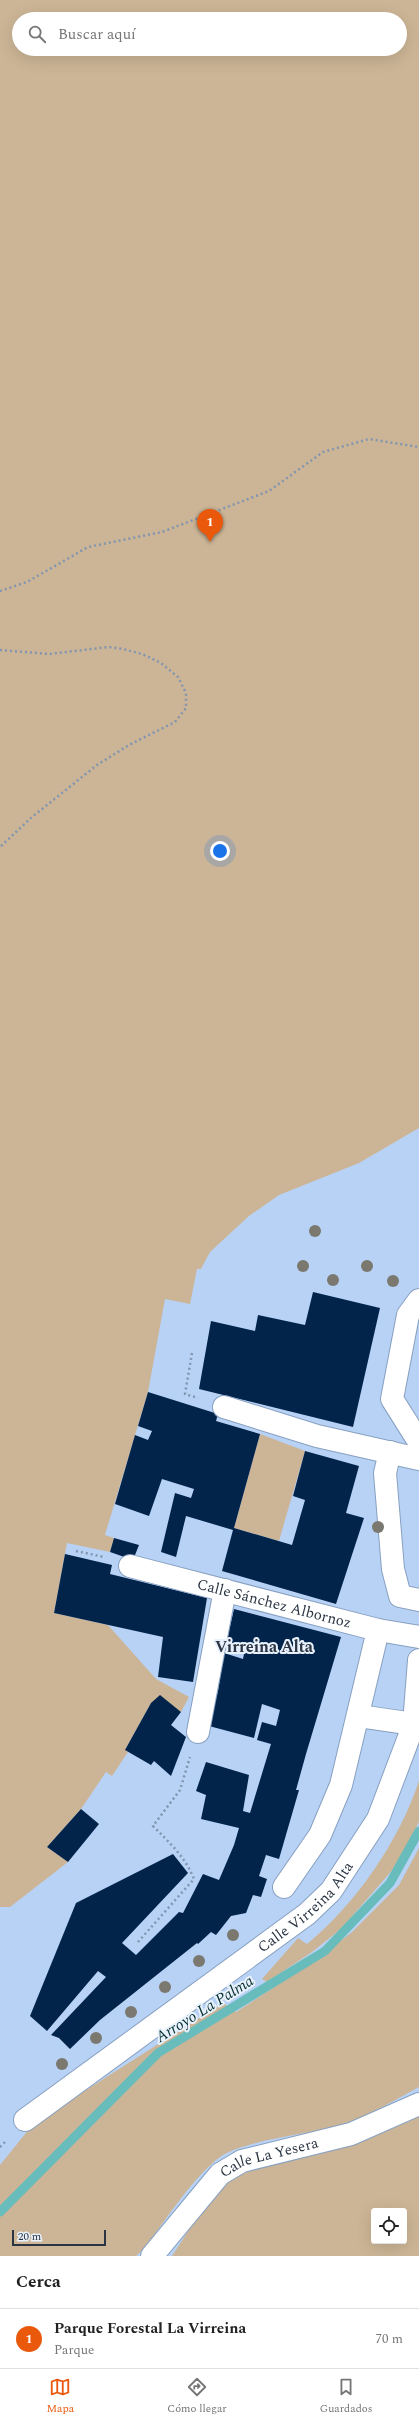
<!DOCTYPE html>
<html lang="es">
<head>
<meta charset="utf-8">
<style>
	body { margin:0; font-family:Spectral,serif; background:#f2f2f2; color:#222 }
	.controls { position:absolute; right:12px; bottom:12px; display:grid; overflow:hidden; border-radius:4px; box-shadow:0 4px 16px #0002 }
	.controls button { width:36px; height:36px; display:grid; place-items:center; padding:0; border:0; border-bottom:1px solid #e0e0e0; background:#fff; color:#222; font:20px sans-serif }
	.scale { position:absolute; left:12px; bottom:10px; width:94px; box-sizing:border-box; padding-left:4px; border:2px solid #2a3442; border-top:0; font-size:11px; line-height:14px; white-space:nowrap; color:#2a3442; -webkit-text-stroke:3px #e9f2fc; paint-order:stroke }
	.you { position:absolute; left:220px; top:851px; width:14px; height:14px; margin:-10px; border:3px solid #fff; border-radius:50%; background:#1a73e8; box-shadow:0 0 0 6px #1a73e833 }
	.badge { display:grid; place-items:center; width:26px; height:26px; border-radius:50%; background:#ea580c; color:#fff; font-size:13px; font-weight:700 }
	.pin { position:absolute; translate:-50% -33px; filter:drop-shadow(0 1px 2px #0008) }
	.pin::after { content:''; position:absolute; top:21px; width:14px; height:12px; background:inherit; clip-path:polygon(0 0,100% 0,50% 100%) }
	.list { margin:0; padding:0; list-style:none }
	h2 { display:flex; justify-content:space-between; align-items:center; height:52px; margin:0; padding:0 16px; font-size:17px }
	h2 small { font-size:13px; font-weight:400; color:#767676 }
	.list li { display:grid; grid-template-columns:26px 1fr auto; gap:12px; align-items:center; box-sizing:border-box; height:60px; padding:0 16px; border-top:1px solid #e0e0e0 }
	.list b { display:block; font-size:15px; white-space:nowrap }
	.list p { margin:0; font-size:13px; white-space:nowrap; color:#767676 }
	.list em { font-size:13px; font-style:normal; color:#767676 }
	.icon { flex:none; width:22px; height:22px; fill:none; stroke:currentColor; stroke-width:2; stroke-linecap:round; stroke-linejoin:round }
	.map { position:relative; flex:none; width:419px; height:2256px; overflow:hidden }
	.search { position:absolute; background:#fff; box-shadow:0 4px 16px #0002; left:12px; right:12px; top:12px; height:44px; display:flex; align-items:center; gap:10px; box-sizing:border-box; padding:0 14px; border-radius:22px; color:#767676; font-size:15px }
	.sheet { height:112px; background:#fff }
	nav { display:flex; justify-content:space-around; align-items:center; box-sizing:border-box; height:56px; border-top:1px solid #e0e0e0; background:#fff; font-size:11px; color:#767676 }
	nav a { display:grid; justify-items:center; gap:2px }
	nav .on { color:#ea580c }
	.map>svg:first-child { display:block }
	.green { fill:#ccb596; fill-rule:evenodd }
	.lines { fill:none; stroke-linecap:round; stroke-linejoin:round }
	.stream { stroke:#68bcbb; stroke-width:9 }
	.building { fill:#02244b }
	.minor-casing { stroke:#87a0c1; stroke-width:24 }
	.path { stroke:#8295b0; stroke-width:2.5; stroke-dasharray:2 3; stroke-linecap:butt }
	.minor { stroke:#fff; stroke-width:22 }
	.tree { fill:#7a786f }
	.labels { text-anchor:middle; stroke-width:4; stroke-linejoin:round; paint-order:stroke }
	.street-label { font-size:15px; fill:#2a3442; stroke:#e9f2fc }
	.neighbourhood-label { font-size:16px; font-weight:bold; fill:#2a3442; stroke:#e9f2fc }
	.water-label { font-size:16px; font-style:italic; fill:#063131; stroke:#e9f2fc }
</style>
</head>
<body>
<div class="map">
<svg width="419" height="2256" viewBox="0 0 419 2256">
	<rect width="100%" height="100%" fill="#b8d2f5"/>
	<path class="green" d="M0 0H419V1128L359 1163 279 1195 249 1216 210 1252 201 1269H197L190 1304 165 1299 148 1392 105 1535 114 1538 110 1552 67 1543 54 1613 108 1625 156 1679 189 1697 181 1712 151 1703 125 1750 128 1752 112 1776 106 1772 81 1809 47 1847 68 1862 10 1907H0ZM19 19H400V49H19Z
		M260 1434 305 1451 279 1541 234 1528Z
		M419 1781V1822L395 1867 341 1929 312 1952 267 1982 262 1979 298 1938 307 1944C356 1904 399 1841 419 1781Z
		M419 1848V2087C395 2100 372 2114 346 2123 312 2135 240 2139 216 2160 187 2185 166 2220 143 2250L136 2256H0V2165L34 2123 223 2003 236 2012 320 1957 352 1932 399 1885Z
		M419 2114V2256H172L205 2205 233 2177ZM374 2211H404V2241H374Z"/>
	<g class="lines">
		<path class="stream" d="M0 2212 158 2053 325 1951 390 1883 419 1831"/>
	</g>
	<path class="building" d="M313 1292 380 1308 353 1427 199 1389 211 1321 255 1331 258 1315 305 1325Z
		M148 1392 218 1414 216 1421 260 1434 234 1528 292 1545 305 1500 293 1496 305 1451 359 1466 346 1513 364 1518 336 1604 222 1571 233 1530 186 1516 176 1557 161 1552 175 1493 191 1498 194 1489 162 1479 149 1516 115 1504 135 1435 148 1440 152 1431 138 1426Z
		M114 1538 139 1545 133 1560 110 1552Z
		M65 1554 112 1565 110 1574 207 1598 193 1682 158 1677 163 1637 54 1613Z
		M234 1609 341 1637 306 1754 296 1790H299L279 1859 266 1855 259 1876 267 1879 261 1897 253 1895 246 1913 231 1916 216 1935 211 1932 198 1944 197 1943 100 2020 70 2049 59 2038 51 2035 106 1977 98 1971 47 2031 30 2016 76 1903 173 1854 188 1873 122 1943 136 1955 179 1912 183 1913 203 1874 219 1880 234 1845 239 1828 201 1819 206 1795 196 1791 206 1762 249 1775 243 1811 250 1813 271 1744 257 1740 262 1722 276 1726 280 1710 262 1704 254 1738 209 1726 218 1691 224 1653 243 1659 245 1649 226 1644Z
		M160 1695 181 1712 171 1725 186 1737 171 1776 154 1761 151 1765 125 1750 151 1703Z
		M81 1809 99 1824 68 1862 47 1847Z"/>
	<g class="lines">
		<g class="minor-casing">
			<g id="minor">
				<path d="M419 1300 408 1315 392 1399 419 1442"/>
				<path d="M224 1407 317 1436 419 1459"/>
				<path d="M390 1452 385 1473 393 1569 400 1596 419 1600"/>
				<path id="s1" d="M130 1566 378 1630 419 1637"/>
				<path d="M359 1716 414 1724"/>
				<path d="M198 1732 225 1590"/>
				<path d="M284 1887 320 1835 341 1785 378 1630"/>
				<path id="s2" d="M25 2120 307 1914 331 1891 378 1819 414 1724 419 1660"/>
				<path id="s3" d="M152 2256 220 2174 242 2161 351 2134 419 2104"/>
			</g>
		</g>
		<path class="path" d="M0 591 27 582 88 547 162 532 269 491 323 452 369 439 419 447
			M0 650 49 654 109 647 123 649 142 654 161 663 178 677 186 693V708L175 722 129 745 97 765 32 817 0 847
			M192 1353 185 1394 198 1398
			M76 1551 104 1557
			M138 1942 194 1879C186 1858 169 1842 153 1826L180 1790 190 1757
			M0 2147 7 2140"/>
		<use href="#minor" class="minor"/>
	</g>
	<g class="tree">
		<circle cx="315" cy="1231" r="6"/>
		<circle cx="303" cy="1266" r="6"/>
		<circle cx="367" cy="1266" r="6"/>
		<circle cx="333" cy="1280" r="6"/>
		<circle cx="393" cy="1281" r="6"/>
		<circle cx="378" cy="1527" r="6"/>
		<circle cx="233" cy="1935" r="6"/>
		<circle cx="199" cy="1961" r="6"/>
		<circle cx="165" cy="1987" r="6"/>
		<circle cx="131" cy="2012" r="6"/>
		<circle cx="96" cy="2038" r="6"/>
		<circle cx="62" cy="2064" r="6"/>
	</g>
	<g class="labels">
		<g class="street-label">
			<text dy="5" stroke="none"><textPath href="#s1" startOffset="149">Calle Sánchez Albornoz</textPath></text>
			<text dy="5" stroke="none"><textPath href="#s2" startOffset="353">Calle Virreina Alta</textPath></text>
			<text dy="5" stroke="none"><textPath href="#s3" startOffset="159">Calle La Yesera</textPath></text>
		</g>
		<g class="neighbourhood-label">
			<text x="264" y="1652">Virreina Alta</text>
		</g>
		<g class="water-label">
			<text transform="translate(204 2008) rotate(-32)" y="6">Arroyo La Palma</text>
		</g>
	</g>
</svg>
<div class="controls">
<button><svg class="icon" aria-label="locate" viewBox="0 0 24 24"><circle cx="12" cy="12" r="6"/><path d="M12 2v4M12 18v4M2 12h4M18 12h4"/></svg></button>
</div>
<div class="scale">20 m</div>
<div class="you"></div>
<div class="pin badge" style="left:210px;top:542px">1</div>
<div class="search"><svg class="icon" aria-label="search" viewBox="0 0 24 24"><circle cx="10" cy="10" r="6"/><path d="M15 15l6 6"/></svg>Buscar aquí</div>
</div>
<section class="sheet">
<h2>Cerca<small></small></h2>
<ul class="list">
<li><span class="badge">1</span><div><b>Parque Forestal La Virreina</b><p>Parque</p></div><em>70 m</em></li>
</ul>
</section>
<nav>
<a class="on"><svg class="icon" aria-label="map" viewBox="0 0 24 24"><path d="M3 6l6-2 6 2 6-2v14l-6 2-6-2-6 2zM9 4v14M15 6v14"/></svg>Mapa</a>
<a><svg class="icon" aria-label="directions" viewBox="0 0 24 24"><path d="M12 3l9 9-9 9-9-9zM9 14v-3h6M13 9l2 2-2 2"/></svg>Cómo llegar</a>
<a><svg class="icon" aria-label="saved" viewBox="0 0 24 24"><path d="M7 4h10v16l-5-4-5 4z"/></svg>Guardados</a>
</nav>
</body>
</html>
